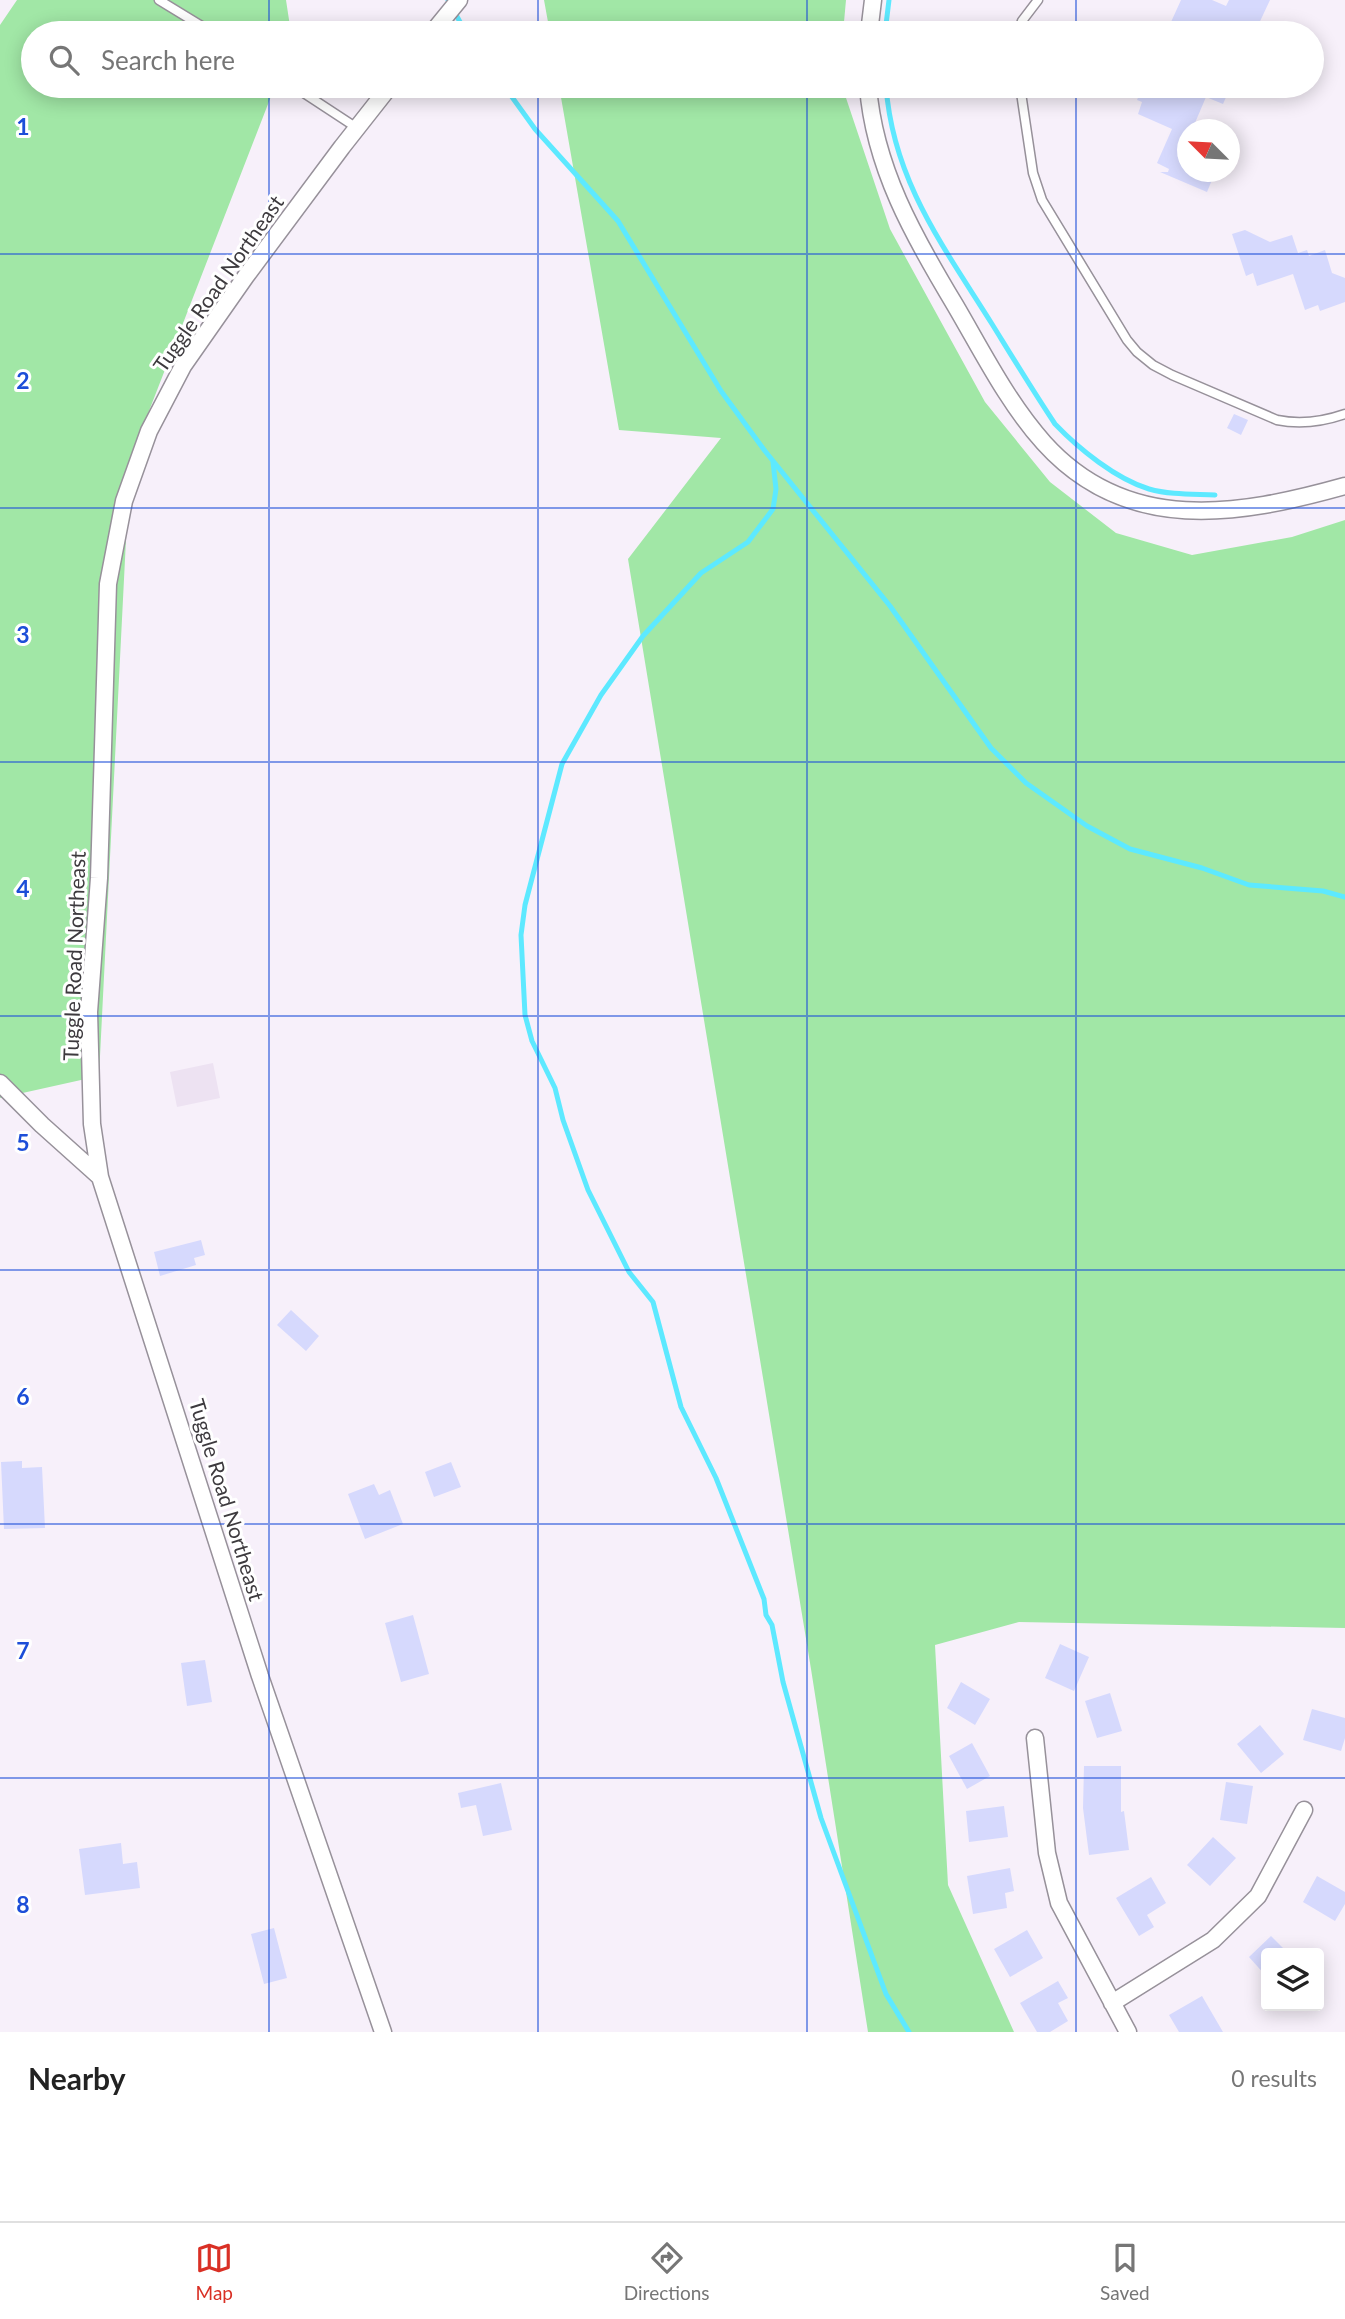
<!DOCTYPE html>
<html lang="en">
<head>
<meta charset="utf-8">
<style>
	body { margin:0; font-family:Lato,sans-serif; background:#f2f2f2; color:#222 }
	.controls { position:absolute; right:21px; bottom:21px; display:grid; overflow:hidden; border-radius:7px; box-shadow:0 4px 18px #0003 }
	.controls button { width:63px; height:63px; display:grid; place-items:center; padding:0; border:0; border-bottom:2px solid #e0e0e0; background:#fff; color:#222; font:35px sans-serif }
	.compass { position:absolute; left:1177px; top:119px; width:63px; height:63px; border-radius:50%; background:#fff; box-shadow:0 4px 18px #0003; rotate:294deg }
	.list { margin:0; padding:0; list-style:none }
	h2 { display:flex; justify-content:space-between; align-items:center; height:91px; margin:0; padding:0 28px; font-size:30px }
	h2 small { font-size:23px; font-weight:400; color:#767676 }
	.icon { flex:none; width:38px; height:38px; fill:none; stroke:currentColor; stroke-width:2; stroke-linecap:round; stroke-linejoin:round }
	.map { position:relative; flex:none; width:1345px; height:2032px; overflow:hidden }
	.search { position:absolute; background:#fff; box-shadow:0 4px 18px #0003; left:21px; right:21px; top:21px; height:77px; display:flex; align-items:center; gap:18px; box-sizing:border-box; padding:0 24px; border-radius:38px; color:#767676; font-size:26px }
	.sheet { height:189px; background:#fff }
	nav { display:flex; justify-content:space-around; align-items:center; box-sizing:border-box; height:98px; border-top:2px solid #e0e0e0; background:#fff; font-size:19px; color:#767676 }
	nav a { display:grid; justify-items:center; gap:4px }
	nav .on { color:#d93025 }
	.map>svg:first-child { display:block }
	.built { fill:#ede2f2 }
	.green { fill:#a1e7a6 }
	.lines { fill:none; stroke-linecap:round; stroke-linejoin:round }
	.stream { stroke:#5de9ff; stroke-width:5 }
	.building { fill:#d6d9fd }
	.service-casing { stroke:#97919a; stroke-width:11 }
	.minor-casing { stroke:#97919a; stroke-width:19 }
	.service { stroke:#fff; stroke-width:8 }
	.minor { stroke:#fff; stroke-width:16 }
	.grid { fill:none; stroke:#1d4ed8; stroke-width:2; stroke-opacity:0.55 }
	.labels { text-anchor:middle; stroke-width:6; stroke-linejoin:round; paint-order:stroke }
	.street-label { font-size:21px; fill:#3d3a3e; stroke:#fff }
	.grid-label { font-size:23px; text-anchor:middle; font-weight:bold; fill:#1d4ed8; stroke:#fff; stroke-width:6; stroke-linejoin:round; paint-order:stroke }
</style>
</head>
<body>
<div class="map">
<svg width="1345" height="2032" viewBox="0 0 1345 2032">
	<rect width="100%" height="100%" fill="#f7f0fa"/>
	<path class="built" d="M213 1063 220 1098 177 1107 170 1072Z"/>
	<path class="green" d="M17 0H286L291 33H33V86H275L130 460 99 1076 0 1098V25Z
		M544 0H846L843 33H550Z
		M559 86H842L890 229 985 402 1050 482 1116 533 1192 555 1292 537 1345 520V1628L1019 1622 935 1645 948 1885 1014 2032H868L811 1669 628 559 721 438 619 430Z"/>
	<g class="lines">
		<path class="stream" d="M448 0 466 33
			M885 33 889 0
			M504 86 535 129 618 221 721 391 765 451 890 606 991 748 1026 783 1087 826 1130 849 1202 868 1249 885 1323 891 1345 897
			M886 86C893 181 944 247 992 324 1013 358 1033 391 1055 424 1079 449 1116 479 1149 489 1170 495 1193 494 1215 495
			M773 462 776 489 773 509 748 542 701 573 643 636 601 695 562 764 525 905 521 935 525 1015 532 1041 555 1088 563 1120 588 1190 629 1272 653 1302 681 1407 716 1478 764 1599 766 1615 772 1625 783 1682 821 1818 886 1994 909 2032"/>
	</g>
	<path class="building" d="M1181 0H1212L1226 6 1229 0H1270L1255 32 1238 25 1234 33H1166Z
		M1143 86H1231L1223 104 1206 97 1192 130H1187V172H1209L1212 180 1207 192 1160 172H1168L1169 169 1157 163 1172 129 1138 114 1142 102 1137 100Z
		M1245 230 1270 242 1292 235 1298 253 1307 250 1309 256 1325 250 1332 273 1345 278V302L1320 311 1318 305 1305 310 1293 274 1257 286 1253 273 1246 276 1232 234Z
		M1234 414 1248 420 1241 435 1227 428Z
		M201 1240 205 1255 194 1258 196 1265 160 1276 154 1252Z
		M291 1310 319 1336 306 1351 277 1325Z
		M22 1461V1468L42 1467 45 1528 4 1529 1 1462Z
		M451 1462 461 1487 434 1497 425 1472Z
		M374 1484 379 1495 390 1490 403 1524 365 1539 348 1494Z
		M413 1615 429 1674 401 1682 385 1623Z
		M1060 1644 1089 1657 1074 1691 1045 1678Z
		M205 1660 212 1702 187 1706 181 1663Z
		M961 1682 990 1699 975 1725 947 1708Z
		M1110 1693 1122 1731 1097 1738 1085 1701Z
		M1312 1709 1345 1718V1738L1341 1751 1303 1740Z
		M1260 1725 1284 1754 1261 1773 1237 1744Z
		M972 1743 990 1776 967 1789 949 1756Z
		M1084 1766H1121V1812L1124 1811 1129 1850 1089 1855 1083 1808Z
		M1226 1782 1253 1786 1247 1824 1220 1820Z
		M501 1783 512 1830 483 1836 476 1805 461 1808 458 1793Z
		M1004 1806 1008 1837 969 1842 966 1811Z
		M1213 1837 1236 1858 1210 1886 1187 1865Z
		M121 1843 123 1864 137 1862 140 1888 85 1895 79 1849Z
		M1010 1868 1014 1891 1005 1893 1007 1908 973 1914 967 1876Z
		M1317 1876 1345 1892V1904L1335 1921 1303 1902Z
		M1151 1877 1166 1903 1147 1915 1154 1927 1139 1936 1116 1898Z
		M274 1928 287 1978 264 1984 251 1934Z
		M1027 1930 1043 1958 1010 1977 994 1949Z
		M1271 1936 1288 1953H1266V1976L1249 1957Z
		M1058 1981 1068 1998 1058 2003 1068 2021 1050 2032H1037L1020 2003Z
		M1202 1996 1223 2032H1179L1169 2015Z"/>
	<g class="lines">
		<g class="service-casing">
			<path id="service" d="M159 0 213 33
				M1018 33 1022 21 1038 0
				M293 86 357 128
				M1020 86 1033 173 1042 200 1127 340 1137 352 1153 365 1172 375 1277 420C1301 425 1322 422 1345 414"/>
		</g>
		<g class="minor-casing">
			<path id="minor" d="M432 33 459 0
				M869 33 873 0
				M868 86C874 167 914 237 955 305 982 351 1008 403 1044 443 1127 535 1238 516 1345 486
				M0 1083 42 1125 100 1177
				M1035 1738 1047 1853 1059 1903 1128 2032
				M1112 2003 1213 1940 1258 1896 1304 1810
				M383 2032 260 1676 100 1177 92 1124 89 1012 99 878 108 584 124 501 149 431 183 366 246 276 342 147 390 86"/>
		</g>
		<use href="#service" class="service"/>
		<use href="#minor" class="minor"/>
	</g>
	<path class="grid" d="M269 0V33M538 0V33M807 0V33M1076 0V33M269 86V2032M538 86V2032M807 86V2032M1076 86V2032M0 254H1345M0 508H1345M0 762H1345M0 1016H1345M0 1270H1345M0 1524H1345M0 1778H1345"/>
	<g class="labels">
		<g class="street-label">
			<text transform="translate(219 284) rotate(-55)" y="7">Tuggle Road Northeast</text>
			<text transform="translate(75 956) rotate(-88)" y="7">Tuggle Road Northeast</text>
			<text transform="translate(226 1500) rotate(73)" y="7">Tuggle Road Northeast</text>
		</g>
	</g>
	<g class="grid-label">
		<text x="23" y="135">1</text>
		<text x="23" y="389">2</text>
		<text x="23" y="643">3</text>
		<text x="23" y="897">4</text>
		<text x="23" y="1151">5</text>
		<text x="23" y="1405">6</text>
		<text x="23" y="1659">7</text>
		<text x="23" y="1913">8</text>
	</g>
</svg>
<div class="controls">
<button><svg class="icon" aria-label="layers" viewBox="0 0 24 24"><path d="M12 4l9 5-9 5-9-5zM3 14l9 5 9-5"/></svg></button>
</div>
<svg class="compass" viewBox="-18 -18 36 36"><path d="M0-13l5 13h-10z" fill="#e53935"/><path d="M0 13l5-13h-10z" fill="#767676"/></svg>
<div class="search"><svg class="icon" aria-label="search" viewBox="0 0 24 24"><circle cx="10" cy="10" r="6"/><path d="M15 15l6 6"/></svg>Search here</div>
</div>
<section class="sheet">
<h2>Nearby<small>0 results</small></h2>
<ul class="list">
</ul>
</section>
<nav>
<a class="on"><svg class="icon" aria-label="map" viewBox="0 0 24 24"><path d="M3 6l6-2 6 2 6-2v14l-6 2-6-2-6 2zM9 4v14M15 6v14"/></svg>Map</a>
<a><svg class="icon" aria-label="directions" viewBox="0 0 24 24"><path d="M12 3l9 9-9 9-9-9zM9 14v-3h6M13 9l2 2-2 2"/></svg>Directions</a>
<a><svg class="icon" aria-label="saved" viewBox="0 0 24 24"><path d="M7 4h10v16l-5-4-5 4z"/></svg>Saved</a>
</nav>
</body>
</html>
